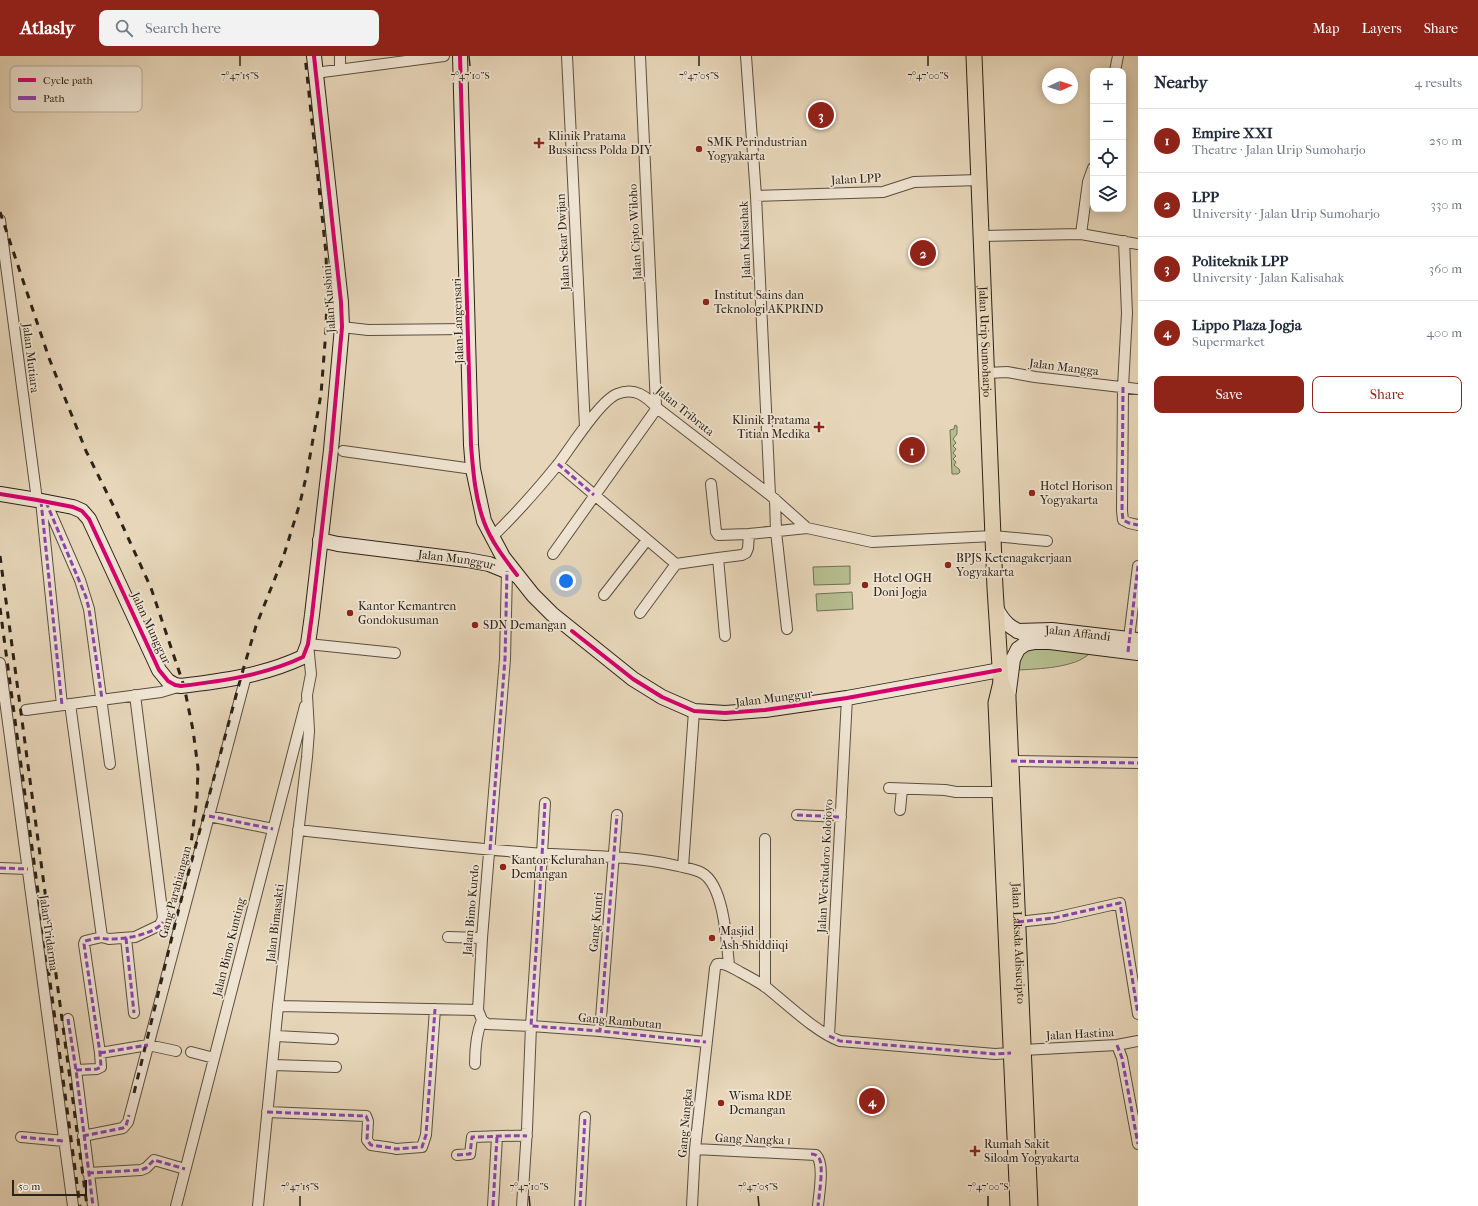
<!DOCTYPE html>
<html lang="en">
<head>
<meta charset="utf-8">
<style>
	body { margin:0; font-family:"IM FELL French Canon",serif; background:#f2f2f3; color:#1f2937 }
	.controls { position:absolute; right:12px; top:12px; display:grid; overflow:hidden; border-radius:8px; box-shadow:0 2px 10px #0003 }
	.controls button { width:36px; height:36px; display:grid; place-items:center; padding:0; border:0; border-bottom:1px solid #e0e1e3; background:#fff; color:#1f2937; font:20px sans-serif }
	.compass { position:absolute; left:1042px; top:12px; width:36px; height:36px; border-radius:50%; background:#fff; box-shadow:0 2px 10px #0003; rotate:87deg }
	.scale { position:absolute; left:12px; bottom:10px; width:75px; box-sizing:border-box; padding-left:4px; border:2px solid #2b2218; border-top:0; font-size:11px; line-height:14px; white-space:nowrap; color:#2b2218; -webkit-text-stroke:3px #efe4d2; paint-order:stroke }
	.you { position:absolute; left:566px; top:525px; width:14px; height:14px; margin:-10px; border:3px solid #fff; border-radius:50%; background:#1a73e8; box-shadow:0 0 0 6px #1a73e833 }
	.badge { display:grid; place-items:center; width:26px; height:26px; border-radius:50%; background:#8f2418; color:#fff; font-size:13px; font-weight:700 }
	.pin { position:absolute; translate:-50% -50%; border:2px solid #fff; box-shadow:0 1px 4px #0006 }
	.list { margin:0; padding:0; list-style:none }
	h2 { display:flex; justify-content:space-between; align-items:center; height:52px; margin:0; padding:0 16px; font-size:17px }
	h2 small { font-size:13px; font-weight:400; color:#747a83 }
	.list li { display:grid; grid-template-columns:26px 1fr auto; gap:12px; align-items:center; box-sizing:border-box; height:64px; padding:0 16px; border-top:1px solid #e0e1e3 }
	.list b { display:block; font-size:15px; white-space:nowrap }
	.list p { margin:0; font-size:13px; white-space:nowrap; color:#747a83 }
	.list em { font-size:13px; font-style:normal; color:#747a83 }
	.actions { display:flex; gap:8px; padding:12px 16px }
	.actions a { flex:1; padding:9px 0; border:1px solid #8f2418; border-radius:8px; text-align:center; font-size:14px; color:#8f2418 }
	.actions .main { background:#8f2418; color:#fff }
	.icon { flex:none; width:22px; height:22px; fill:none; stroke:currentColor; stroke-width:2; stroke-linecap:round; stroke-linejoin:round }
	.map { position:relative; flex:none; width:1138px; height:1150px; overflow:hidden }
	header { display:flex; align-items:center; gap:24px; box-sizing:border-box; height:56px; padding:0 20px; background:#8f2418; color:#fff }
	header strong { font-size:19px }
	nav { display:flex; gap:22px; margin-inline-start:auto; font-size:14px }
	.search { width:280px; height:36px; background:#f2f2f3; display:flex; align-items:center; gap:10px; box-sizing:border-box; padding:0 14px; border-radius:8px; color:#747a83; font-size:15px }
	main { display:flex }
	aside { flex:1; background:#fff }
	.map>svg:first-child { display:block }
	.green { fill:#b6be8f; stroke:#707054 }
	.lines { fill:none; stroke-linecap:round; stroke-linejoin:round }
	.street-casing { stroke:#5a4f40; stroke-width:12 }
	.secondary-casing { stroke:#2b2218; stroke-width:16 }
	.primary-casing { stroke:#2b2218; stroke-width:17 }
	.street { stroke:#efe4d2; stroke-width:10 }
	.secondary { stroke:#efe4d2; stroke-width:14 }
	.primary { stroke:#e7d6b9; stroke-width:15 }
	.rail { stroke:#2b2218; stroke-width:3; stroke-dasharray:7 7; stroke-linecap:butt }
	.quiet { stroke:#8e44ad; stroke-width:3; stroke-dasharray:6 3; stroke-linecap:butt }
	.cycleway-casing { stroke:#efe4d2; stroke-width:6 }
	.cycleway { stroke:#d6006c; stroke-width:4 }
	.ticks { fill:none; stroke:#2b2218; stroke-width:1.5 }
	.poi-dot { fill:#8f2418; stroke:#efe4d2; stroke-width:1.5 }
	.labels { text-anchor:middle; stroke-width:3.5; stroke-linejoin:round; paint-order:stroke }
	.poi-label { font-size:12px; fill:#2b2218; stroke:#efe4d2; text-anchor:start }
	.street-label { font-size:12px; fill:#2b2218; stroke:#efe4d2 }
	.key { fill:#efe4d2; stroke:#b4aa9a; stroke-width:1 }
	.key-label { font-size:11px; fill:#2b2218 }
	.ticks-label { font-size:10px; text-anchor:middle; fill:#2b2218; stroke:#efe4d2; stroke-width:3.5; stroke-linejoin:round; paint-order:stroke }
</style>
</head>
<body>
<header>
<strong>Atlasly</strong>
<div class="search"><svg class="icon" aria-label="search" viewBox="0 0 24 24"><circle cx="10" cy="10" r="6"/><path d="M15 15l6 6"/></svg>Search here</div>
<nav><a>Map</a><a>Layers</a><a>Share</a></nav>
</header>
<main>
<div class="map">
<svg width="1138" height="1150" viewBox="0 0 1138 1150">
	<rect width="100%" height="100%" fill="#e7d6b9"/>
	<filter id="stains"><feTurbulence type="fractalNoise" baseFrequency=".005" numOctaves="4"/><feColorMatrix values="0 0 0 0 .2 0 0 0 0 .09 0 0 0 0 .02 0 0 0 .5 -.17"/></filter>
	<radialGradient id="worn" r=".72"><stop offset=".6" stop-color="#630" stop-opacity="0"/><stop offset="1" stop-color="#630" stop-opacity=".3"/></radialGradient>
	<path class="green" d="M955 369 957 370V378L953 383 956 387 953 390 956 393 953 397 956 400 953 403 956 406 954 409 959 413 960 416 958 418H952L950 374 954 373Z
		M850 510V528L814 529 813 511Z
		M852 536 853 553 817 555 816 538Z
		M1031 590 1090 597C1076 612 1037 613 1018 614L1019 600Z"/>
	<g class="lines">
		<g class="street-casing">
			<path id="street" d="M340 0V13
				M567 0 585 371
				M640 0 656 350
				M746 0 756 140 770 439
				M1115 15 1118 0
				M315 17 444 0
				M756 140 883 136 914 126 979 124
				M0 164 37 444
				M1081 178 1088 126 1093 112
				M981 180 1081 178 1138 188
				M1124 185 1127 257 1123 331 1122 455 1123 464 1129 467 1138 469
				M342 271 368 274 468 273
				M987 317 1007 316 1035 321 1138 333
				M343 395 473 413
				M558 408 676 508 718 502
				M711 428 716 476 718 479 749 478 807 472
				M775 443 776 476 787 573
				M41 445 62 649
				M46 446 80 524 89 553 110 708
				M491 482C515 459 538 433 559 407 571 391 600 345 617 338 635 331 646 340 657 352L770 439 807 472 872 486 993 480 1047 485
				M553 498 657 352
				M507 515 505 603 482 882 478 954 482 964 487 968 531 970 527 1073 522 1150
				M604 539 647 484
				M640 557 676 508
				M725 580 718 502 742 499 746 497 748 492 749 478
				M1128 590 1138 510
				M0 607 73 1150
				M70 648 102 881
				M26 654 161 636 181 630
				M1011 705 1138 707
				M889 732 945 734 956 736H1000
				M545 747C541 821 536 896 531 970L600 975 706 986
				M900 754 902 733
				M797 759 841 761
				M209 760 273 773
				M298 774C376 782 453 791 531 797 580 800 630 799 678 810 686 812 695 813 702 817 724 829 727 887 729 910
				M765 783V931
				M683 811 694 655
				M0 812 28 813
				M1018 866 1054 862 1120 847 1138 958
				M448 881 482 882
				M126 882 134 957
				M278 950 478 954
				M68 963 76 1014 93 1150
				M600 975 617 759
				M276 980 333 983
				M829 980 847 642
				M1117 989 1122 1002 1138 1088
				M1023 994 1117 989 1138 985
				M191 996 214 1002
				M100 997 148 989 176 995
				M475 1008C475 993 476 978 482 964
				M273 1009 336 1011
				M76 1014 97 1013 101 1011 100 997 84 888 85 885 102 881 109 883 135 881 160 869 163 862 135 639
				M267 1056 366 1060 368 1065 367 1084 371 1089 392 1092 396 1093 422 1091 426 1079 435 953
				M83 1080 123 1072 128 1066 246 620
				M21 1081 64 1085
				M695 1093 816 1099C825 1108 819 1137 818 1150
				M457 1099 470 1098 472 1081C491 1081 508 1079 527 1080
				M88 1117 141 1114 146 1112 154 1104 185 1113
				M176 1150 305 650
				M258 1150 278 950 307 701 309 675 307 639 311 618 308 588 395 597
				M493 1150 497 1081
				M580 1150 585 1061
				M692 1150 695 1093 715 912 717 908C725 906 734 913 740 916 749 921 759 926 767 932 787 948 817 977 840 985L995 998 1011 997"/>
		</g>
		<g class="secondary-casing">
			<g id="secondary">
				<path d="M460 0 471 389 473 413 484 465 503 501 533 539 552 558 633 623 662 641 694 655 725 657 765 654 847 642 1000 614"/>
				<path d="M0 438 37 444 73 451 82 455 89 463 159 614 168 625 175 629 181 630C223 625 265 619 303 601L308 588 312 559 331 394 342 271 341 246 314 0"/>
				<path id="s1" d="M320 484 338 488 467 504 489 508 516 519"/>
				<path d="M996 552C1003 566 1011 573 1025 578"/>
				<path id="s2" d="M1017 575 1052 574 1138 584"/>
				<path d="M1008 642 1013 603 1018 593 1025 588 1035 586H1050L1138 597"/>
			</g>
		</g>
		<g class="primary-casing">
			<g id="primary">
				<path id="s3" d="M974 0 995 532 1001 626 996 647 1018 1150"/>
				<path id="s4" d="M1001 626 1008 642 1030 1150"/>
			</g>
		</g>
		<use href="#street" class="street"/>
		<use href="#secondary" class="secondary"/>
		<use href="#primary" class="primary"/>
		<path class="rail" d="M0 156 49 302 86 395 115 453 151 532 184 630 193 674 198 712 197 742 190 795
			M0 500 87 1150
			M0 552 80 1150
			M134 1037 179 852 241 621 256 570 283 502 300 447 307 417 321 338 326 274 327 236 326 197 305 0"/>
		<path class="quiet" d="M1123 331 1122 455 1123 464 1129 467 1138 469
			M558 408 594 439
			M41 445 62 649
			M46 446 86 541 89 553 102 643
			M1128 596 1138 510
			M1011 705 1138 707
			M545 747C541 821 536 896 531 970L600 975 706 986
			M797 759 841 761
			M209 760 273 773
			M490 794 505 603 507 515
			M0 812 28 813
			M1018 866 1054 862 1120 847 1138 958
			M126 882 134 957
			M68 963 76 1014 93 1150
			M600 975 617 759
			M829 980 840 985 995 998 1011 997
			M1117 989 1122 1002 1138 1088
			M100 997 148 989
			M76 1014 97 1013 101 1011 100 997 84 888 85 885C90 884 95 882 100 882 102 882 105 883 106 883 122 884 154 879 163 866
			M267 1056 366 1060 368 1065 367 1084 371 1089 392 1092 396 1093 422 1091 426 1079 435 953
			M83 1080 123 1072 126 1070 129 1059
			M21 1081 64 1085
			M811 1098C814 1098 817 1099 819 1102 824 1110 819 1139 818 1150
			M457 1099 470 1098 472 1081C491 1081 508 1079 527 1080
			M88 1117 141 1114 146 1112 154 1104 185 1113
			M493 1150 497 1081
			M580 1150 585 1061"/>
		<g class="cycleway-casing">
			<path id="cycleway" d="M460 0 471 389C473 414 475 442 484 466 491 485 504 502 517 519
				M0 438 37 444 73 451 82 455 89 463 159 614 168 625 175 629 181 630C223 625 265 619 303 601L308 588 312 559 331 394 342 271 341 246 314 0
				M572 575 633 623 662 641 694 655 725 657 765 654 847 642 1000 614"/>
		</g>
		<use href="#cycleway" class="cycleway"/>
	</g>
	<path class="ticks" d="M240 0V10M469 0 470 10M699 0V10M928 0V10M300 1140V1150M529 1140 530 1150M758 1140 759 1150M988 1140V1150"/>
	<g class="poi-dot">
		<path d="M537 81h4v4h4v4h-4v4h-4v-4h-4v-4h4z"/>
		<circle cx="699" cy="93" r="4"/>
		<circle cx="706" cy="246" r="4"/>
		<path d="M817 365h4v4h4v4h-4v4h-4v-4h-4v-4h4z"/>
		<circle cx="1032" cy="437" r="4"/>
		<circle cx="948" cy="509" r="4"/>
		<circle cx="865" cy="529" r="4"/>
		<circle cx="350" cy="557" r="4"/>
		<circle cx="475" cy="569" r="4"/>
		<circle cx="503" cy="811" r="4"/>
		<circle cx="712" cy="882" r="4"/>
		<circle cx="721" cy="1047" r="4"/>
		<path d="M973 1089h4v4h4v4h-4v4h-4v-4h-4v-4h4z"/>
	</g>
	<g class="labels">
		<g class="poi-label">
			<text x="548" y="84">Klinik Pratama<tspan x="548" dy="14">Bussiness Polda DIY</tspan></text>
			<text x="707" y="90">SMK Perindustrian<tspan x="707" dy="14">Yogyakarta</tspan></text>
			<text x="714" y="243">Institut Sains dan<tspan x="714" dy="14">Teknologi AKPRIND</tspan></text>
			<text x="810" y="368" text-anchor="end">Klinik Pratama<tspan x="810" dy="14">Titian Medika</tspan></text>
			<text x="1040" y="434">Hotel Horison<tspan x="1040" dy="14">Yogyakarta</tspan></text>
			<text x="956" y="506">BPJS Ketenagakerjaan<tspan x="956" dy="14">Yogyakarta</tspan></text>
			<text x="873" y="526">Hotel OGH<tspan x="873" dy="14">Doni Jogja</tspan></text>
			<text x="358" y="554">Kantor Kemantren<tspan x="358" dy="14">Gondokusuman</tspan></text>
			<text x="483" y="573">SDN Demangan</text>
			<text x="511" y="808">Kantor Kelurahan<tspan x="511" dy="14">Demangan</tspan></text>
			<text x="720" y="879">Masjid<tspan x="720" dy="14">Ash-Shiddiiqi</tspan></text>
			<text x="729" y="1044">Wisma RDE<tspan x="729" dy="14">Demangan</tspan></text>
			<text x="984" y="1092">Rumah Sakit<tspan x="984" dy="14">Siloam Yogyakarta</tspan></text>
		</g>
		<g class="street-label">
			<text transform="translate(856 123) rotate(-3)" y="4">Jalan LPP</text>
			<text transform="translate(635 176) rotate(-93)" y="4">Jalan Cipto Wiloho</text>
			<text transform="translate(745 184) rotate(-92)" y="4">Jalan Kalisahak</text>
			<text transform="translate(563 186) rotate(-93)" y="4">Jalan Sekar Dwijan</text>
			<text transform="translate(329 243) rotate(-94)" y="4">Jalan Kusbini</text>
			<text transform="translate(458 265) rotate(-92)" y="4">Jalan Langensari</text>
			<text dy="4" stroke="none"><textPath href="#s3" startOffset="286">Jalan Urip Sumoharjo</textPath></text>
			<text transform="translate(31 302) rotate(83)" y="4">Jalan Mutiara</text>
			<text transform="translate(1064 311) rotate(7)" y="4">Jalan Mangga</text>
			<text transform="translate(685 355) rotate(39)" y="4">Jalan Tribrata</text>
			<text dy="4" stroke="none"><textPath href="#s1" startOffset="138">Jalan Munggur</textPath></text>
			<text transform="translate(151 572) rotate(65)" y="4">Jalan Munggur</text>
			<text dy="4" stroke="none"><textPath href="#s2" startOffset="61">Jalan Affandi</textPath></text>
			<text transform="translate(774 642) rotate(-7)" y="4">Jalan Munggur</text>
			<text transform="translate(825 810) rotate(-87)" y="4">Jalan Werkudoro Kolojoyo</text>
			<text transform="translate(175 836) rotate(-75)" y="4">Gang Parahiangan</text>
			<text transform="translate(471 854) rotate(-85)" y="4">Jalan Bimo Kurdo</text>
			<text transform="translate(596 866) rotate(-85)" y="4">Gang Kunti</text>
			<text transform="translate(275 867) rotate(-83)" y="4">Jalan Bimasakti</text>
			<text transform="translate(49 877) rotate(82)" y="4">Jalan Tridarma</text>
			<text dy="4" stroke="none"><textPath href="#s4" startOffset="263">Jalan Laksda Adisucipto</textPath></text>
			<text transform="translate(229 891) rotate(-76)" y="4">Jalan Bimo Kunting</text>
			<text transform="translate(620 965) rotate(5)" y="4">Gang Rambutan</text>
			<text transform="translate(1080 978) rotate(-3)" y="4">Jalan Hastina</text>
			<text transform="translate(685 1067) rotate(-85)" y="4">Gang Nangka</text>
			<text transform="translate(753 1083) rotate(2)" y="4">Gang Nangka 1</text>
		</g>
	</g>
	<rect x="10" y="10" width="132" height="46" rx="6" class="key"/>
	<rect x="18" y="22" width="18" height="4" fill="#d6006c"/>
	<rect x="18" y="40" width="18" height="4" fill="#8e44ad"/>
	<g class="key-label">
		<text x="43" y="28">Cycle path</text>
		<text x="43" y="46">Path</text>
	</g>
	<g class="ticks-label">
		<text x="240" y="23">7°47'15"S</text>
		<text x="470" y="23">7°47'10"S</text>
		<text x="699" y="23">7°47'05"S</text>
		<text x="928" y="23">7°47'00"S</text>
		<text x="300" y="1134">7°47'15"S</text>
		<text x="529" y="1134">7°47'10"S</text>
		<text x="758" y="1134">7°47'05"S</text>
		<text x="988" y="1134">7°47'00"S</text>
	</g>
	<rect width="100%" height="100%" filter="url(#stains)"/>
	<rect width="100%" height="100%" fill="url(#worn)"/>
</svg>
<div class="controls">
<button>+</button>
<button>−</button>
<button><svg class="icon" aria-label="locate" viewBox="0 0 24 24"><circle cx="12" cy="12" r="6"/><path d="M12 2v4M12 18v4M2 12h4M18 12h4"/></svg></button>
<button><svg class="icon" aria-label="layers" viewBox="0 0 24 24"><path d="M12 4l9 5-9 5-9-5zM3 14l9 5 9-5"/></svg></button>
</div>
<svg class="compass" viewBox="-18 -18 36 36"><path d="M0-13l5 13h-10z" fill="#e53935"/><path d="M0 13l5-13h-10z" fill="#747a83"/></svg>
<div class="scale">50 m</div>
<div class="you"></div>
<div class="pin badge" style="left:912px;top:394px">1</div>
<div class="pin badge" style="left:923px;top:197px">2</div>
<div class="pin badge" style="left:821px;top:59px">3</div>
<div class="pin badge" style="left:872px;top:1045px">4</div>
</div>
<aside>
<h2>Nearby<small>4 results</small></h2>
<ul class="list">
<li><span class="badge">1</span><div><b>Empire XXI</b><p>Theatre · Jalan Urip Sumoharjo</p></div><em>250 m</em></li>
<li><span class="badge">2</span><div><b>LPP</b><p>University · Jalan Urip Sumoharjo</p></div><em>330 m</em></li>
<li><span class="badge">3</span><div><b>Politeknik LPP</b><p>University · Jalan Kalisahak</p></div><em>360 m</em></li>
<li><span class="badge">4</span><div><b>Lippo Plaza Jogja</b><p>Supermarket</p></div><em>400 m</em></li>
</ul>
<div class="actions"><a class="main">Save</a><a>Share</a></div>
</aside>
</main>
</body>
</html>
